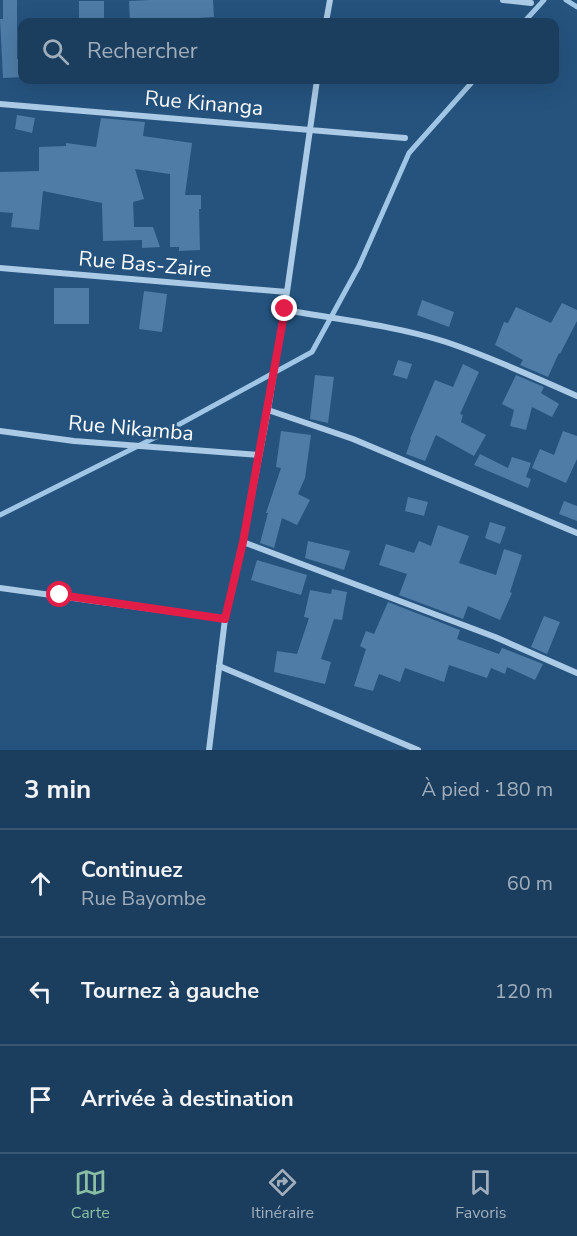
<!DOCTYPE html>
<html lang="fr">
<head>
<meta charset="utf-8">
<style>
	body { margin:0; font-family:"Nunito Sans",sans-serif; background:#254564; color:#f1f3f6 }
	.stop { position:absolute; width:18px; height:18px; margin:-14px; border:4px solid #e11d48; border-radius:50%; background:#fff }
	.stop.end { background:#e11d48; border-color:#fff; box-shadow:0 2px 6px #0008 }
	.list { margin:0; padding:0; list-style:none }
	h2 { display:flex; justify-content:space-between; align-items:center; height:78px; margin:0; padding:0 24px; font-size:26px }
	h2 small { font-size:20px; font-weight:400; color:#a0aebc }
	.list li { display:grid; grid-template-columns:39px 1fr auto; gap:18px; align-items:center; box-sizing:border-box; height:108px; padding:0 24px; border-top:2px solid #3a5773 }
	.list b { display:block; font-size:22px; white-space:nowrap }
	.list p { margin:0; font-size:20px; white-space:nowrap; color:#a0aebc }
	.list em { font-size:20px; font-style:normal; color:#a0aebc }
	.icon { flex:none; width:33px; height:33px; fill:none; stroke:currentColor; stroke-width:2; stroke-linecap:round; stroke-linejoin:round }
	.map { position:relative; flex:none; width:577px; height:750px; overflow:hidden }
	.search { position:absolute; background:#1c3e5e; box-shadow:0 6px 24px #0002; left:18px; right:18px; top:18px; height:66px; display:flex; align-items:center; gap:15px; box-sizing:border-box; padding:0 21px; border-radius:12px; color:#a0aebc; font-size:22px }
	.sheet { height:402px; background:#1c3e5e }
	nav { display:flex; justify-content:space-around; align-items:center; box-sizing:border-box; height:84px; border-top:2px solid #3a5773; background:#1c3e5e; font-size:16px; color:#a0aebc }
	nav a { display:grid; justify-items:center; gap:3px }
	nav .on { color:#8abfa5 }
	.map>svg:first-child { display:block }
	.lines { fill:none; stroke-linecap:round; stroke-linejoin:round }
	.stream { stroke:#a0c6e6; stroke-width:5 }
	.building { fill:#4e7ca7 }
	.minor { stroke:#abcae5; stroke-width:6 }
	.route { stroke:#e11d48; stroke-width:8 }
	.labels { text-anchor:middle; stroke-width:5; stroke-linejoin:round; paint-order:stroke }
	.street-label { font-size:21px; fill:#fff; stroke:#25537e }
</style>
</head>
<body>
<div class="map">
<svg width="577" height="750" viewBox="0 0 577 750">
	<rect width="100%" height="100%" fill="#25537e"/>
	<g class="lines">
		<path class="stream" d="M566 0 577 7
			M524 22 544 0
			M0 515 156 437 312 352 359 266 409 153 474 80"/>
	</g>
	<path class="building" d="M3 0H17V59H22V77L3 78 0 19H3Z
		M150 0H213L214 17 166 20V22H130L129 1Z
		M79 1H104V21H79Z
		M17 115 35 118 32 133 15 129Z
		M101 118 145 122 143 136 192 143 185 195H201V209H199L200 250 179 251V247H170V174L135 169 144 199 133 202 134 227H153L160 247 142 248V240L103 241 102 203 43 191 39 230 11 227 13 213 0 212V172L39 171V147L66 146V143L96 147Z
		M54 288H89V324H54Z
		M144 291 167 294 162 332 139 329Z
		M422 300 454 312 449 327 417 315Z
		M562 303 577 310V321L560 354 559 353 548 377 520 365 523 360 495 345 504 322 508 323 516 307 551 323Z
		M398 360 412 364 407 379 393 375Z
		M463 364 479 372 460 414 463 415 461 422 486 435 474 456 436 435 425 461 406 454 411 440 410 439 435 380 453 387Z
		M315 375 334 377 328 423 310 419Z
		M516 375 544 387 541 393 559 404 552 417 532 407 526 430 510 426 514 410 502 404Z
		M281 431 311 435 305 478 298 494 310 500 297 525 282 518 274 548 260 543 268 513H266L281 468 276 467Z
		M563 431 577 436V459L566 483 532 468 540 449 554 455Z
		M480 454 508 468 512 457 531 463 526 477 531 479 528 488 474 465Z
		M408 497 428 502 424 516 405 511Z
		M564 501 577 506V521L559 514Z
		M490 522 506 527 500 544 485 538Z
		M438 525 469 536 459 563 496 575 504 549 522 555 510 592 512 593 500 620 468 606 463 619 399 595 407 574 379 565 386 544 414 553 419 541 431 546Z
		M308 541 350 551 344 570 305 558Z
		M257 560 307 575 301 595 251 580Z
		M332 589 347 592 342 620 334 619 321 659 331 662 325 684 274 672 277 651 297 654 309 618 304 617 310 590 331 594Z
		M388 602 460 630 457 639 499 654 502 648 543 664 535 680 507 667 505 674 491 668 487 678 449 665 444 682 405 668 400 682 379 674 373 691 354 686 366 649 360 646 366 631 374 634Z
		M544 616 560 622 547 654 531 647Z"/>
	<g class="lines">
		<path class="minor" d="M503 0 531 3
			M326 22 330 0
			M0 104 405 138
			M0 268 287 292
			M285 310C337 319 396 326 446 342 491 357 534 377 577 396
			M268 410 353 439 577 533
			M0 431 74 441 259 455
			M243 542 495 637 577 673
			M0 588 225 619
			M219 666 418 750
			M209 750 225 619 243 542 268 410 287 292 317 80"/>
	</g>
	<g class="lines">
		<path class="route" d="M60 595 225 619 243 542 285 309"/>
	</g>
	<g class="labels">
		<g class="street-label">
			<text transform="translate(204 103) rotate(5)" y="7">Rue Kinanga</text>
			<text transform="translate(145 264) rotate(5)" y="7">Rue Bas-Zaire</text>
			<text transform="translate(131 428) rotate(5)" y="7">Rue Nikamba</text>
		</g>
	</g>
</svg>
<div class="stop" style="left:60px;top:595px"></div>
<div class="stop end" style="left:285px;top:309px"></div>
<div class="search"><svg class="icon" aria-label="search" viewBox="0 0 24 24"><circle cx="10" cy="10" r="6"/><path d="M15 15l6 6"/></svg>Rechercher</div>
</div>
<section class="sheet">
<h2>3 min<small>À pied · 180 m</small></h2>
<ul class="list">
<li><svg class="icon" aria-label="ahead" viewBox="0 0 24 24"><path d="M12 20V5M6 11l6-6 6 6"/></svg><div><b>Continuez</b><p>Rue Bayombe</p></div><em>60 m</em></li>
<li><svg class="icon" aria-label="left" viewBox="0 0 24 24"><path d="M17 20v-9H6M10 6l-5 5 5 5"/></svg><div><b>Tournez à gauche</b></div><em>120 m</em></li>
<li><svg class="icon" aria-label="arrive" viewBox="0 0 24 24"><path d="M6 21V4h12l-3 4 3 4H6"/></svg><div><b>Arrivée à destination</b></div></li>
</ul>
</section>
<nav>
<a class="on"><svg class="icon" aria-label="map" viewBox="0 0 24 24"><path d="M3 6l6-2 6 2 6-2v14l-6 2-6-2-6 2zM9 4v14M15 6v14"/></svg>Carte</a>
<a><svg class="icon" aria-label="directions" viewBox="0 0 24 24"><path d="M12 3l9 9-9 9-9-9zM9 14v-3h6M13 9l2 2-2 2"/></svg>Itinéraire</a>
<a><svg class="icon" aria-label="saved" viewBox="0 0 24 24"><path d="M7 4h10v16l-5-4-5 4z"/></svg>Favoris</a>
</nav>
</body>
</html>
